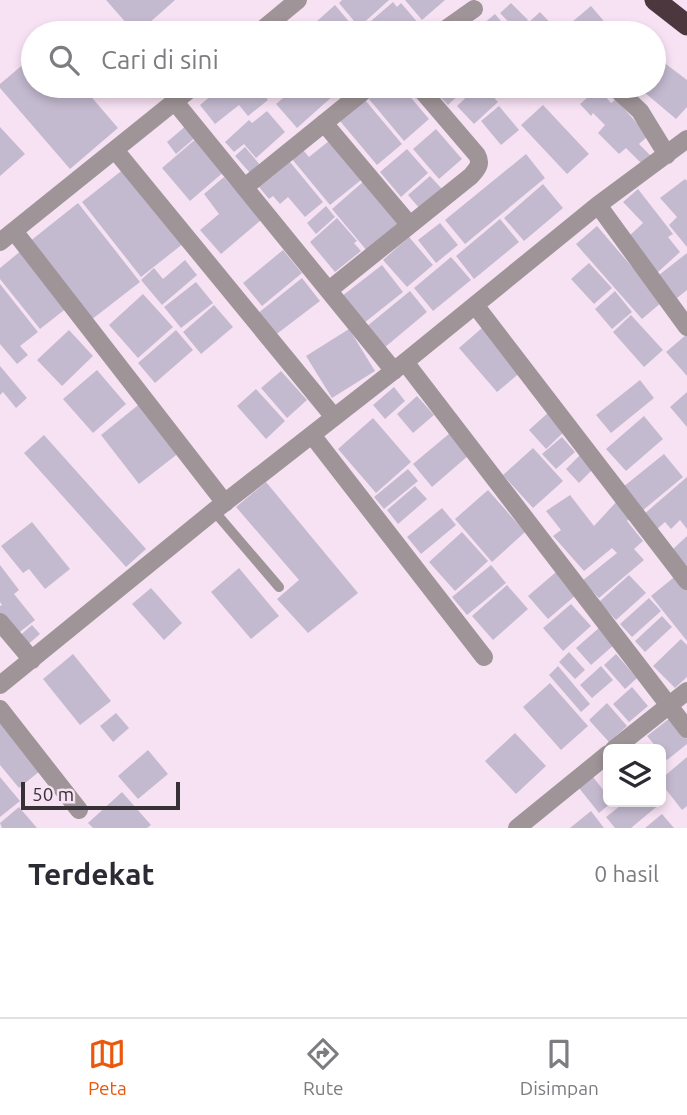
<!DOCTYPE html>
<html lang="id">
<head>
<meta charset="utf-8">
<style>
	body { margin:0; font-family:Ubuntu,sans-serif; background:#f2f2f3; color:#2b2b33 }
	.controls { position:absolute; right:21px; bottom:21px; display:grid; overflow:hidden; border-radius:10px; box-shadow:0 4px 10px #0003 }
	.controls button { width:63px; height:63px; display:grid; place-items:center; padding:0; border:0; border-bottom:2px solid #e1e1e2; background:#fff; color:#2b2b33; font:35px sans-serif }
	.scale { position:absolute; left:21px; bottom:18px; width:159px; box-sizing:border-box; padding-left:7px; border:4px solid #383037; border-top:0; font-size:19px; line-height:24px; white-space:nowrap; color:#383037; -webkit-text-stroke:5px #f7e2f3; paint-order:stroke }
	.list { margin:0; padding:0; list-style:none }
	h2 { display:flex; justify-content:space-between; align-items:center; height:91px; margin:0; padding:0 28px; font-size:30px }
	h2 small { font-size:23px; font-weight:400; color:#7c7c81 }
	.icon { flex:none; width:38px; height:38px; fill:none; stroke:currentColor; stroke-width:2; stroke-linecap:round; stroke-linejoin:round }
	.map { position:relative; flex:none; width:687px; height:828px; overflow:hidden }
	.search { position:absolute; background:#fff; box-shadow:0 4px 10px #0003; left:21px; right:21px; top:21px; height:77px; display:flex; align-items:center; gap:18px; box-sizing:border-box; padding:0 24px; border-radius:38px; color:#7c7c81; font-size:26px }
	.sheet { height:189px; background:#fff }
	nav { display:flex; justify-content:space-around; align-items:center; box-sizing:border-box; height:98px; border-top:2px solid #e1e1e2; background:#fff; font-size:19px; color:#7c7c81 }
	nav a { display:grid; justify-items:center; gap:4px }
	nav .on { color:#ea580c }
	.map>svg:first-child { display:block }
	.building { fill:#c4bad0 }
	.lines { fill:none; stroke-linecap:round; stroke-linejoin:round }
	.service { stroke:#9f9497; stroke-width:10 }
	.minor { stroke:#9f9497; stroke-width:18 }
	.motorway { stroke:#4c373e; stroke-width:21 }
</style>
</head>
<body>
<div class="map">
<svg width="687" height="828" viewBox="0 0 687 828">
	<rect width="100%" height="100%" fill="#f7e2f3"/>
	<path class="building" d="M106 0H175L138 33H135Z
		M342 0H389L359 27 339 3Z
		M405 0H445L422 20Z
		M393 2 397 7 401 3 419 24 408 33H357Z
		M511 3 528 20 517 31 500 13Z
		M335 5 351 24 340 33H327L316 22Z
		M591 6 614 33H571L566 27Z
		M540 12 560 33H517Z
		M495 14 511 33H472Z
		M302 21 308 28 314 23 324 33H288Z
		M654 55 687 80V107L676 119 637 86H654Z
		M33 56V86H82L118 128 70 169 0 88V84Z
		M223 86H257L268 100 248 116 239 105 215 124 200 105Z
		M297 86H344L297 128 276 104Z
		M385 86H401L429 119 404 141 369 99Z
		M430 86H468L448 105Z
		M478 86H483L498 102 474 124 457 106Z
		M598 88 611 103 616 99 648 136 639 144 651 156 642 164 626 148 619 154 598 133 605 125 593 113 591 116 580 104Z
		M365 100 402 144 377 165 340 121Z
		M543 105 589 154 567 174 521 125Z
		M499 106 519 130 501 145 481 121Z
		M267 111 285 132 256 158 244 144 234 152 225 142 249 120 252 123Z
		M188 124 197 136 176 154 167 142Z
		M0 127 25 154 0 176Z
		M436 129 462 159 439 179 413 149Z
		M198 137 226 170 190 201 162 168Z
		M329 141 361 180 330 205 292 159 303 150 309 157Z
		M245 147 261 166 251 174 235 156Z
		M407 149 428 173 401 197 380 172Z
		M526 154 545 178 465 244 445 220Z
		M290 162 323 202 305 217 288 197 280 204 273 196 269 199 259 187Z
		M125 168 184 243 141 277 82 202Z
		M430 176 442 189 420 209 408 195Z
		M224 177 261 220 221 254 200 230 219 214 204 194Z
		M685 179 687 181V247L669 225 677 217 660 198Z
		M364 181 400 224 368 252 332 209Z
		M543 184 563 208 524 241 504 218Z
		M638 189 673 234 668 237 680 252 657 273 627 238 643 223 623 202Z
		M78 203 140 282 91 320 29 242Z
		M326 206 335 217 316 234 307 223Z
		M337 218 357 241 354 243 361 251 335 272 310 242Z
		M500 219 519 242 474 279 456 256Z
		M440 223 458 245 436 263 418 240Z
		M597 226 662 302 642 319 576 244Z
		M409 237 433 265 407 287 383 260Z
		M22 250 68 307 40 329 0 279V268Z
		M283 250 302 273 262 306 243 283Z
		M687 253V290L677 298 659 275Z
		M451 257 471 280 433 311 414 288Z
		M185 260 197 275 162 305 141 280 154 268 163 279Z
		M589 263 612 288 594 304 571 279Z
		M382 265 403 292 364 323 342 296Z
		M302 278 320 301 274 336 257 314Z
		M196 282 213 303 181 328 164 307Z
		M0 284 38 332 20 346 28 355 17 364 0 344Z
		M410 291 427 312 384 348 366 327Z
		M615 291 632 312 612 329 595 309Z
		M143 294 173 327 138 358 109 325Z
		M214 305 233 327 201 354 183 332Z
		M631 315 663 350 644 367 613 332Z
		M482 328 521 372 497 392 459 348Z
		M349 329 375 371 332 398 306 356Z
		M69 330 93 356 62 386 37 360Z
		M176 330 193 350 155 383 138 363Z
		M687 334V376L666 352Z
		M0 366 27 398 16 408 3 392 0 395Z
		M97 370 126 404 93 433 63 399Z
		M281 371 307 400 287 418 261 388Z
		M640 380 654 398 611 433 596 415Z
		M394 387 405 401 385 419 373 405Z
		M256 389 285 421 266 439 237 406Z
		M687 392V427L670 407Z
		M417 396 434 415 413 433 397 414Z
		M142 402 180 452 139 484 101 435Z
		M550 411 567 429 546 449 529 430Z
		M644 416 663 439 626 471 606 449Z
		M373 418 411 462 376 493 338 449Z
		M450 433 469 455 432 487 413 464Z
		M44 435 146 549 126 567 24 453Z
		M562 437 575 452 556 469 542 454Z
		M533 448 563 481 533 508 503 475Z
		M664 454 683 477 642 511 623 487Z
		M580 455 593 469 579 483 566 469Z
		M408 469 418 481 384 509 374 497Z
		M687 477V529L680 520 671 529 665 522 656 530 643 515Z
		M266 482 358 593 308 633 277 599 299 580 236 507Z
		M415 486 427 499 398 524 387 510Z
		M488 490 525 532 492 562 455 519Z
		M570 495 594 526 619 499 633 515 627 521 643 541 634 549 644 560 599 598 582 581 617 553 612 548 584 571 553 536 561 530 546 511Z
		M442 508 456 525 421 554 407 537Z
		M32 522 70 569 45 589 29 569 23 573 1 546Z
		M462 532 488 561 455 591 429 562Z
		M687 536V566L672 550Z
		M0 565 19 590 14 594 35 620 16 635 0 615V606L2 605 0 602Z
		M491 565 506 583 467 615 452 597Z
		M239 568 279 616 251 639 211 592Z
		M556 572 576 595 548 619 528 596Z
		M678 574 687 586V641L651 596Z
		M629 575 646 593 616 620 599 602Z
		M507 585 528 609 493 640 472 616Z
		M151 588 182 623 164 640 132 604Z
		M649 598 661 611 632 637 620 624Z
		M571 604 591 626 563 651 543 628Z
		M662 616 672 627 645 652 635 641Z
		M32 625 40 634 25 647 17 638Z
		M600 627 615 644 591 665 576 648Z
		M681 639 687 645V677L675 688 653 666Z
		M569 652 585 670 575 679 559 662Z
		M73 654 111 701 80 725 43 679Z
		M616 654 637 678 625 689 604 665Z
		M558 666 590 704 581 712 549 675Z
		M601 666 613 680 592 698 580 685Z
		M550 683 588 726 561 750 523 707Z
		M632 687 648 706 629 722 613 704Z
		M607 703 627 726 609 742 589 720Z
		M116 713 129 728 113 742 100 726Z
		M670 718 687 739V744L667 760 661 753V749H658L647 736Z
		M0 722 40 771 19 788 0 765Z
		M515 733 546 766 516 794 485 761Z
		M148 750 168 774 138 799 118 776Z
		M687 757V806L682 810 661 783V779Z
		M0 777 20 801 0 817Z
		M593 777 608 796V802H612L599 813 579 788Z
		M122 792 151 825 147 828H93L88 823Z
		M625 802H660L661 803 631 828H615L606 817Z
		M19 807 37 828H2L0 823Z
		M591 811 604 828H570Z
		M662 814 674 828H645Z"/>
	<g class="lines">
		<path class="service" d="M214 511 279 587"/>
		<path class="minor" d="M258 33 298 0
			M440 33 474 9
			M613 86 640 111 667 155
			M175 102 394 371
			M324 123 409 224
			M115 150 334 417
			M245 187 370 86
			M598 205 687 327
			M14 231 225 503
			M0 242 194 86
			M329 290 471 176C477 169 482 164 477 155L418 86
			M475 305 687 581
			M405 362 687 729
			M312 435 484 657
			M0 622 32 660
			M0 685 214 511 405 362 598 205 687 139
			M0 709 79 810
			M614 749 687 691
			M517 828 608 754"/>
		<path class="motorway" d="M655 0 687 25"/>
	</g>
</svg>
<div class="controls">
<button><svg class="icon" aria-label="layers" viewBox="0 0 24 24"><path d="M12 4l9 5-9 5-9-5zM3 14l9 5 9-5"/></svg></button>
</div>
<div class="scale">50 m</div>
<div class="search"><svg class="icon" aria-label="search" viewBox="0 0 24 24"><circle cx="10" cy="10" r="6"/><path d="M15 15l6 6"/></svg>Cari di sini</div>
</div>
<section class="sheet">
<h2>Terdekat<small>0 hasil</small></h2>
<ul class="list">
</ul>
</section>
<nav>
<a class="on"><svg class="icon" aria-label="map" viewBox="0 0 24 24"><path d="M3 6l6-2 6 2 6-2v14l-6 2-6-2-6 2zM9 4v14M15 6v14"/></svg>Peta</a>
<a><svg class="icon" aria-label="directions" viewBox="0 0 24 24"><path d="M12 3l9 9-9 9-9-9zM9 14v-3h6M13 9l2 2-2 2"/></svg>Rute</a>
<a><svg class="icon" aria-label="saved" viewBox="0 0 24 24"><path d="M7 4h10v16l-5-4-5 4z"/></svg>Disimpan</a>
</nav>
</body>
</html>
